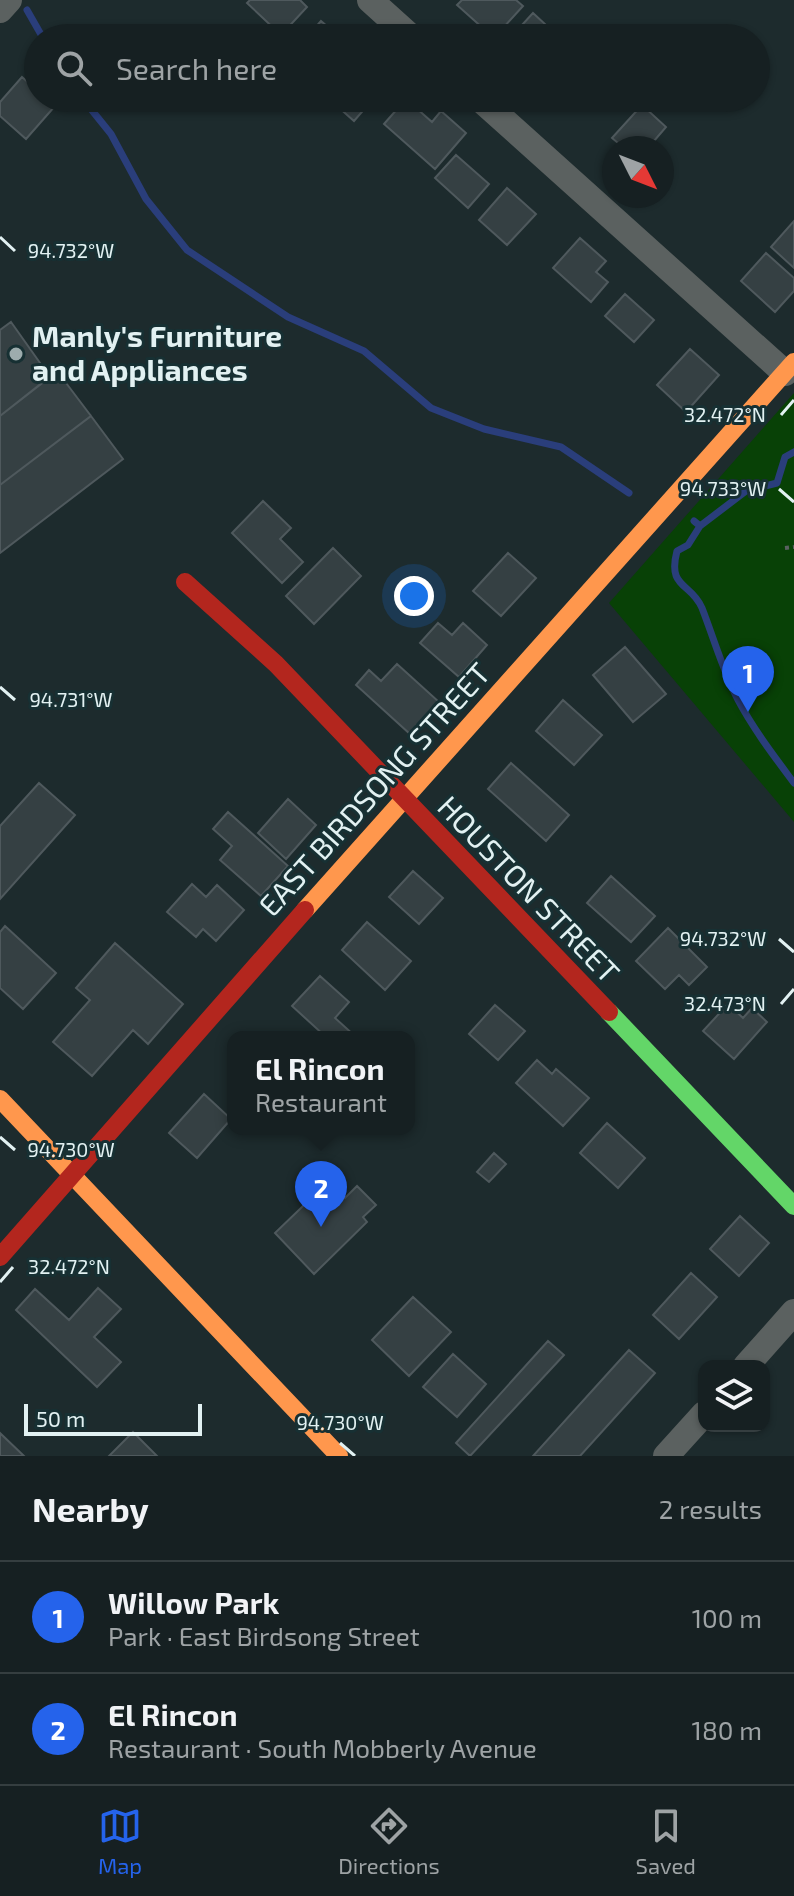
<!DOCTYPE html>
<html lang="en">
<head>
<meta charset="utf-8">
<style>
	body { margin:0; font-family:"Exo 2",sans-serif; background:#232d2f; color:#f1f3f6 }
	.controls { position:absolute; right:24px; bottom:24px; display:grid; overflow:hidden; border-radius:16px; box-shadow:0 2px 6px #0004 }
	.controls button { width:72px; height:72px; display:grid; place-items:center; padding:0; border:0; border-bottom:2px solid #353e40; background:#162022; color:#f1f3f6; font:40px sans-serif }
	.compass { position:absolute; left:602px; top:136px; width:72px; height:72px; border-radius:50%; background:#162022; box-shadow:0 2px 6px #0004; rotate:132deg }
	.scale { position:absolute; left:24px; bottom:20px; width:178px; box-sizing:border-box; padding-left:8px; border:4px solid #e2f1f2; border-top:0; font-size:22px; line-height:28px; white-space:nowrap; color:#e2f1f2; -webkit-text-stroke:6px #173033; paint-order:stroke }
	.you { position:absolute; left:414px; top:596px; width:28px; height:28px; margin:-20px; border:6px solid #fff; border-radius:50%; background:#1a73e8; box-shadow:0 0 0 12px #1a73e833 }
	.badge { display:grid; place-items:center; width:52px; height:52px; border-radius:50%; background:#2563eb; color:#fff; font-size:26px; font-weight:700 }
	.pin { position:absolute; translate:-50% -66px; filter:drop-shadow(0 2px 4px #0008) }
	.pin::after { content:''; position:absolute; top:42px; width:28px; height:24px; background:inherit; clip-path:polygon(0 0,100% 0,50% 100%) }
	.popup { position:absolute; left:227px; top:1031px; width:188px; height:104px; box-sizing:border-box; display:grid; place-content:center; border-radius:16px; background:#162022; filter:drop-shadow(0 2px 6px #0005); font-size:26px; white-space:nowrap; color:#9ea3a5 }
	.popup b { font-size:30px; color:#f1f3f6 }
	.popup::after { content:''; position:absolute; left:50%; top:100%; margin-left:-16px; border:16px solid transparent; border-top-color:#162022 }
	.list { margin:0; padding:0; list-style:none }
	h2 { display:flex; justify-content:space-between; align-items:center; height:104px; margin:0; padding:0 32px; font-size:34px }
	h2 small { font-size:26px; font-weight:400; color:#9ea3a5 }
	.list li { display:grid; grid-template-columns:52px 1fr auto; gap:24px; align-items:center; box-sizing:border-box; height:112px; padding:0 32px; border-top:2px solid #353e40 }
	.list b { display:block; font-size:30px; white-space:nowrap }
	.list p { margin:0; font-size:26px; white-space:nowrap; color:#9ea3a5 }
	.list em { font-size:26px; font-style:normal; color:#9ea3a5 }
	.icon { flex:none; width:44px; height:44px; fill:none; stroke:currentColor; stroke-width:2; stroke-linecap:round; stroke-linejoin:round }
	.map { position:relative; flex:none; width:794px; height:1456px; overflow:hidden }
	.search { position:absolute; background:#162022; box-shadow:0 2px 6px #0004; left:24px; right:24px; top:24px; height:88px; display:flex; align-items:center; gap:20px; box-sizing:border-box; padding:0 28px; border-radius:44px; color:#9ea3a5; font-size:30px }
	.sheet { height:328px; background:#162022 }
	nav { display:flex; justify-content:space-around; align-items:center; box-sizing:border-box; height:112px; border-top:2px solid #353e40; background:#162022; font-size:22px; color:#9ea3a5 }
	nav a { display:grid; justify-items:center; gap:4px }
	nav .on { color:#2563eb }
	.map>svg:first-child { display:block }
	.green { fill:#084106 }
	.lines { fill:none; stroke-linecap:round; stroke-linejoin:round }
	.stream { stroke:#2a3e7b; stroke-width:7 }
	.building { fill:#354043; stroke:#4f595d; stroke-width:2 }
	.path { stroke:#5a6161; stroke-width:4; stroke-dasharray:4 4; stroke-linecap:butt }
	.street { stroke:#5b6160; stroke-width:26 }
	.fast { stroke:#63d668; stroke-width:18 }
	.slow { stroke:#ff974d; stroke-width:18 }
	.jam { stroke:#b3261e; stroke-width:18 }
	.ticks { fill:none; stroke:#e2f1f2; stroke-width:3 }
	.poi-dot { fill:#9dacad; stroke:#173033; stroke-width:3 }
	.labels { text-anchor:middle; stroke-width:6; stroke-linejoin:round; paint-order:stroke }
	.poi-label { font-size:30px; font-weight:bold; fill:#e2f1f2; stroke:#173033; text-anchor:start }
	.street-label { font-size:30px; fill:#e2f1f2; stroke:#173033 }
	.ticks-label { font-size:20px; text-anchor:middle; fill:#e2f1f2; stroke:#173033; stroke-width:6; stroke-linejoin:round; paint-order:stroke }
</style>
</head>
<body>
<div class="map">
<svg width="794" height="1456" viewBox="0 0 794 1456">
	<rect width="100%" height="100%" fill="#1d2b2d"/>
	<path class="green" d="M794 393V822L609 603Z"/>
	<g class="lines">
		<path class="stream" d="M27 10 43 38
			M82 98 111 134 146 199 187 250 288 317 364 351 431 408 484 429 561 447 629 493
			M694 521 700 526 746 491 777 483 785 457 794 452
			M700 526 688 545 677 551C667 589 691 582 702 608 714 639 723 671 738 700 754 730 774 756 794 783"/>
	</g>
	<path class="building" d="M250 0H300L307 7 281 35 247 3Z
		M462 0H516L523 6 494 38 457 5Z
		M533 13 560 38H510Z
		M321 21 341 38H306Z
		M22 77 38 91V98H46L55 106 26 139 0 116V102Z
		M328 98H374L354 121Z
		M406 99 432 122 441 111 466 133 435 169 384 124Z
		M642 105 666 127 648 148H624L612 138Z
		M456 155 489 184 468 208 435 178Z
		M507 188 536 214 507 245 479 220Z
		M794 221V268L771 247Z
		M580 238 606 261 596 272 608 282 591 302 553 268Z
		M766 253 794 278V291L775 312 741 281Z
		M625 294 654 320 634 342 605 316Z
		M11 322 50 377 0 416V330Z
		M690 349 719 375 686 412 657 385Z
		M57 371 91 416 0 485V416Z
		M91 416 123 459 0 553V485Z
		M263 501 291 528 280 539 303 562 282 583 232 533Z
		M333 548 361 576 314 624 286 596Z
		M508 553 536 578 501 616 473 591Z
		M438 623 452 635 463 623 487 645 459 677 420 643Z
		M625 647 666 694 633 722 593 675Z
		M397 664 439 702 410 734 356 685 369 670 381 681Z
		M563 700 602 735 574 765 536 731Z
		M511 763 569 815 546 841 488 789Z
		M39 783 75 815 0 899V826Z
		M288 799 316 825 286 859 258 833Z
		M228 812 288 866 261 896 220 860 232 846 213 829Z
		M413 871 443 898 419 924 389 897Z
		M611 876 655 916 631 942 587 903Z
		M192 884 206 897 217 885 244 910 216 941 203 929 196 937 167 912Z
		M367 922 411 961 385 990 342 950Z
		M5 926 56 973 23 1009 0 988V932Z
		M668 928 707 967 689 985 679 975 665 989 636 961Z
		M115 943 183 1004 148 1044 133 1030 92 1076 53 1042 90 1000 76 988Z
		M320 976 349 1002 335 1018 356 1037H326L292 1006Z
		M728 1004 743 1018 752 1008 767 1022 734 1059 703 1031Z
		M495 1005 525 1031 498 1060 469 1034Z
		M537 1060 552 1074 556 1069 589 1098 563 1126 516 1083Z
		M204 1094 231 1119 197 1158 169 1133Z
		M607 1123 645 1158 618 1188 580 1153Z
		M494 1153 506 1164 489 1182 477 1172Z
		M329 1181 345 1198 357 1186 376 1205 363 1217 367 1222 314 1274 275 1233Z
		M740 1216 769 1243 739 1276 710 1249Z
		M691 1273 717 1297 679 1339 653 1315Z
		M98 1288 121 1309 94 1337 121 1362 97 1387 16 1310 35 1289 69 1320Z
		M413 1297 451 1332 409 1376 372 1340Z
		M548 1341 564 1355 470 1456 456 1443Z
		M629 1350 655 1373 580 1456H533Z
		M453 1354 486 1384 457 1417 423 1387Z
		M133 1432 157 1456H109Z
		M0 1433 24 1456H0Z"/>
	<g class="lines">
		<path class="path" d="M785 548 794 547"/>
		<path class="street" d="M370 0 412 38
			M0 10 9 0
			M479 98 785 373
			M746 1366 794 1312
			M666 1456 704 1414"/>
		<path class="fast" d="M609 1012 794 1206"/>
		<path class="slow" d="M305 910 794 362
			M0 1099 339 1456"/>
		<path class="jam" d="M185 582 276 664 609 1012
			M0 1257 305 910"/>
	</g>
	<path class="ticks" d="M0 237 15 251M781 415 794 400M779 489 794 502M0 687 15 700M779 939 794 952M781 1004 794 989M0 1137 15 1150M0 1282 13 1267M340 1443 355 1456"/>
	<circle class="poi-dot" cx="16" cy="354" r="8"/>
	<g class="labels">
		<g class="poi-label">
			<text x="32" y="347">Manly's Furniture<tspan x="32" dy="34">and Appliances</tspan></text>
		</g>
		<g class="street-label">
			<text transform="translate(375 790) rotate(-48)" y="10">EAST BIRDSONG STREET</text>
			<text transform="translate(528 890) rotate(46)" y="10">HOUSTON STREET</text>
		</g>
	</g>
	<g class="ticks-label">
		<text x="71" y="258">94.732°W</text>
		<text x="725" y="422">32.472°N</text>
		<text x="723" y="496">94.733°W</text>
		<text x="71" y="707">94.731°W</text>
		<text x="723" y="946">94.732°W</text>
		<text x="725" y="1011">32.473°N</text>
		<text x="71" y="1157">94.730°W</text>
		<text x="69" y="1274">32.472°N</text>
		<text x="340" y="1430">94.730°W</text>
	</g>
</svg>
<div class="controls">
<button><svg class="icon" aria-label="layers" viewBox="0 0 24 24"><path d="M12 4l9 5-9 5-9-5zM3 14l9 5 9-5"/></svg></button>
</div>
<svg class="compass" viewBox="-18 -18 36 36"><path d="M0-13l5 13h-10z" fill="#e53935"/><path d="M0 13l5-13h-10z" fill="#9ea3a5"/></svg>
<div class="scale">50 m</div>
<div class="you"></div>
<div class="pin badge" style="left:748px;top:712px">1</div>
<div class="pin badge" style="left:321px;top:1227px">2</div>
<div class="popup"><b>El Rincon</b>Restaurant</div>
<div class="search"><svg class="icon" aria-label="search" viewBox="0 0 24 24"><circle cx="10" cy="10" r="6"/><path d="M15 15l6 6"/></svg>Search here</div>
</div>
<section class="sheet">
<h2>Nearby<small>2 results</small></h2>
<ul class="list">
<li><span class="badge">1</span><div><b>Willow Park</b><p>Park · East Birdsong Street</p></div><em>100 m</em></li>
<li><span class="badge">2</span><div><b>El Rincon</b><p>Restaurant · South Mobberly Avenue</p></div><em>180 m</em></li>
</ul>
</section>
<nav>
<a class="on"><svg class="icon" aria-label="map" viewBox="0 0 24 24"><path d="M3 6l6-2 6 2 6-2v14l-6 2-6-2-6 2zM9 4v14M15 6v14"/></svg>Map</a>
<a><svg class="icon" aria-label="directions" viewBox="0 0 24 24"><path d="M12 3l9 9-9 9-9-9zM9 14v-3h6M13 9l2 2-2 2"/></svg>Directions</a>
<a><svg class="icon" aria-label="saved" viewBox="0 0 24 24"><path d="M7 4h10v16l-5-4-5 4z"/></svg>Saved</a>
</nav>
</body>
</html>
